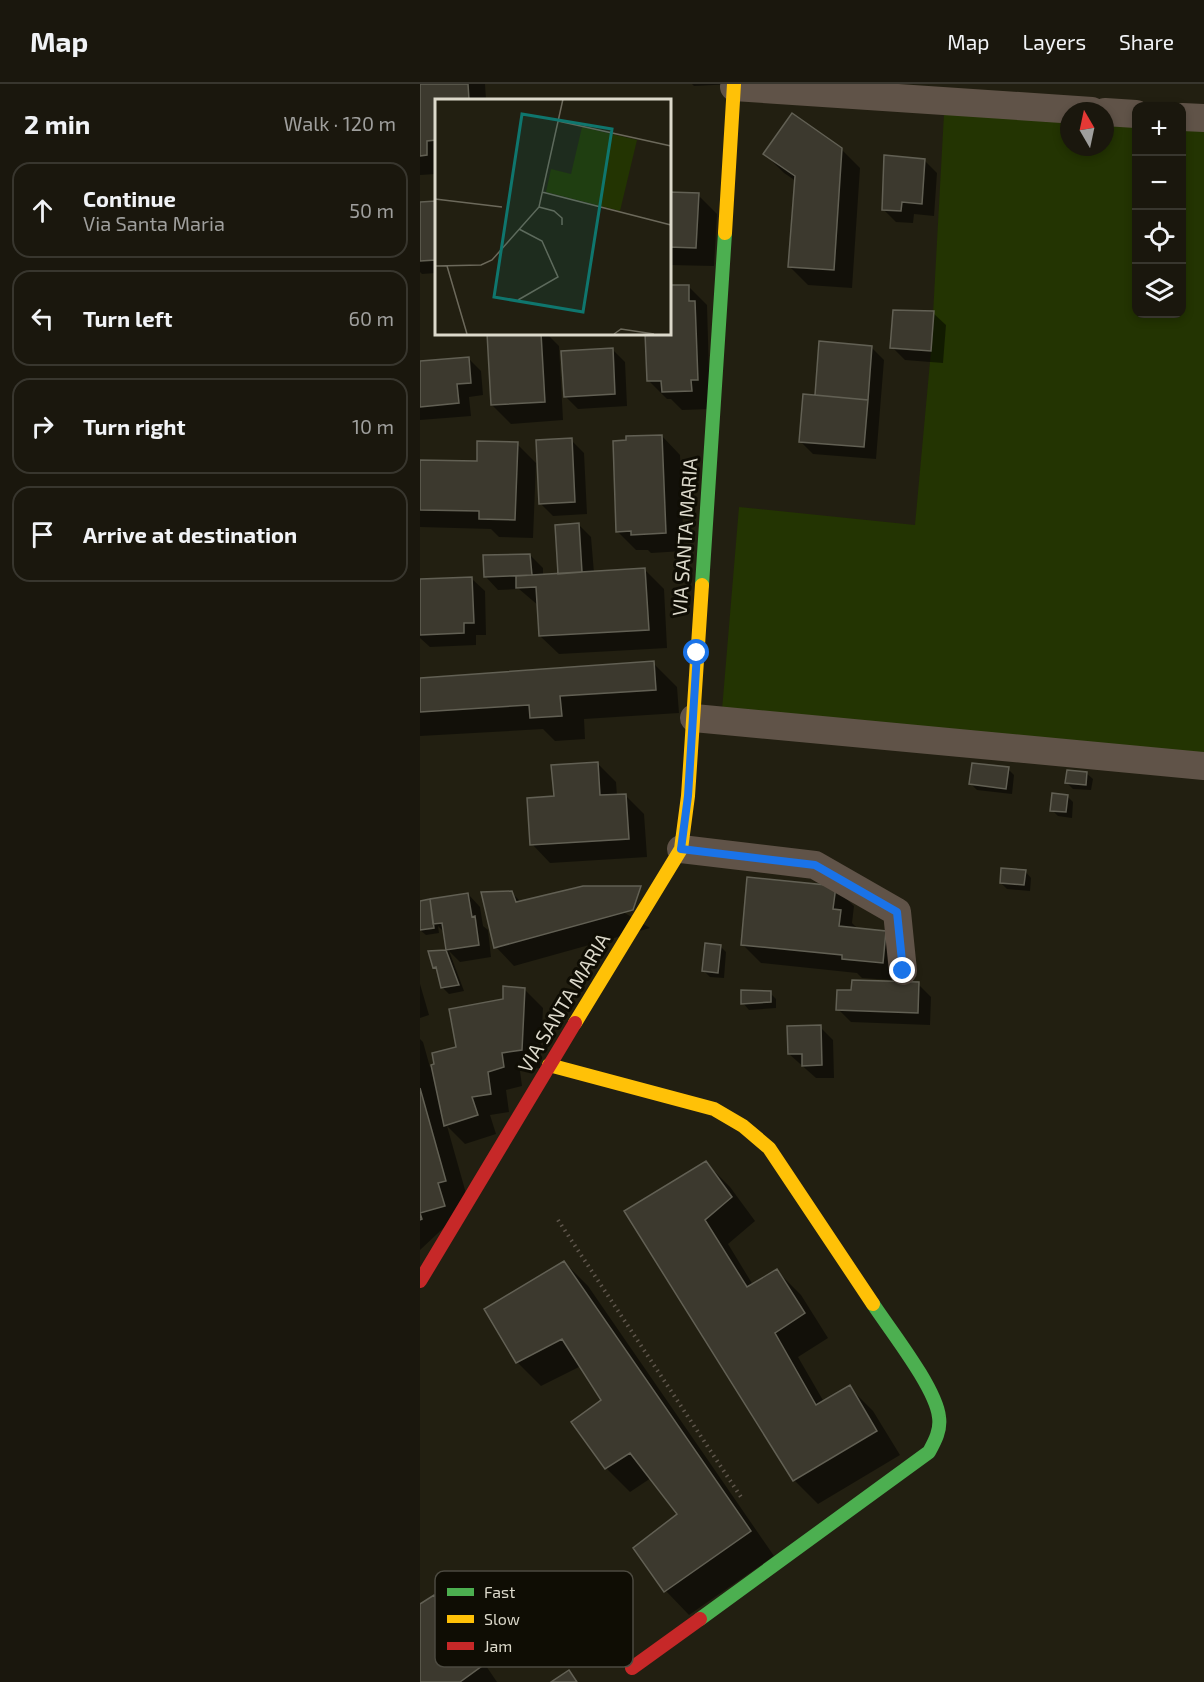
<!DOCTYPE html>
<html lang="en">
<head>
<meta charset="utf-8">
<style>
	body { margin:0; font-family:"Exo 2",sans-serif; background:#27241b; color:#f1f3f6 }
	.controls { position:absolute; right:18px; top:18px; display:grid; overflow:hidden; border-radius:12px; box-shadow:0 3px 9px #0003 }
	.controls button { width:54px; height:54px; display:grid; place-items:center; padding:0; border:0; border-bottom:2px solid #38362e; background:#1a170d; color:#f1f3f6; font:30px sans-serif }
	.compass { position:absolute; left:640px; top:18px; width:54px; height:54px; border-radius:50%; background:#1a170d; box-shadow:0 3px 9px #0003; rotate:351deg }
	.stop { position:absolute; width:18px; height:18px; margin:-14px; border:4px solid #1a73e8; border-radius:50%; background:#fff }
	.stop.end { background:#1a73e8; border-color:#fff; box-shadow:0 2px 6px #0008 }
	.list { margin:0; padding:0; list-style:none }
	h2 { display:flex; justify-content:space-between; align-items:center; height:78px; margin:0; padding:0 24px; font-size:26px }
	h2 small { font-size:20px; font-weight:400; color:#9f9f9d }
	.list li { display:grid; grid-template-columns:39px 1fr auto; gap:18px; align-items:center; box-sizing:border-box; height:96px; margin:0 12px 12px; padding:0 12px; border:2px solid #38362e; border-radius:18px }
	.list b { display:block; font-size:22px; white-space:nowrap }
	.list p { margin:0; font-size:20px; white-space:nowrap; color:#9f9f9d }
	.list em { font-size:20px; font-style:normal; color:#9f9f9d }
	.icon { flex:none; width:33px; height:33px; fill:none; stroke:currentColor; stroke-width:2; stroke-linecap:round; stroke-linejoin:round }
	.map { position:relative; flex:none; width:784px; height:1598px; overflow:hidden }
	header { display:flex; align-items:center; gap:36px; box-sizing:border-box; height:84px; padding:0 30px; background:#1a170d; border-bottom:2px solid #38362e }
	header strong { font-size:28px }
	nav { display:flex; gap:33px; margin-inline-start:auto; font-size:21px }
	main { display:flex }
	aside { flex:1; background:#1a170d }
	.map>svg:first-child { display:block }
	.green { fill:#233402 }
	.shadow { fill:#0007 }
	.building { fill:#3c392e; stroke:#626054; stroke-width:1.5 }
	.lines { fill:none; stroke-linecap:round; stroke-linejoin:round }
	.path { stroke:#5f564c; stroke-width:4; stroke-dasharray:1.5 4.5; stroke-linecap:butt }
	.street { stroke:#605348; stroke-width:28 }
	.fast { stroke:#4caf50; stroke-width:14 }
	.slow { stroke:#ffc107; stroke-width:14 }
	.jam { stroke:#c62828; stroke-width:14 }
	.route { stroke:#1a73e8; stroke-width:8 }
	.labels { text-anchor:middle; stroke-width:6; stroke-linejoin:round; paint-order:stroke }
	.street-label { font-size:20px; fill:#dcd9cb; stroke:#0f0d04 }
	.inset-road { fill:none; stroke:#6c695b; stroke-width:1.5 }
	.view { fill:#0f766e; fill-opacity:0.15; stroke:#0f766e; stroke-width:3 }
	.inset-edge { fill:none; stroke:#dcd9cb; stroke-width:3 }
	.key { fill:#0f0d04; stroke:#4c4a40; stroke-width:1.5 }
	.key-label { font-size:16px; fill:#dcd9cb }
</style>
</head>
<body>
<header>
<strong>Map</strong>
<nav><a>Map</a><a>Layers</a><a>Share</a></nav>
</header>
<main>
<aside>
<h2>2 min<small>Walk · 120 m</small></h2>
<ul class="list">
<li><svg class="icon" aria-label="ahead" viewBox="0 0 24 24"><path d="M12 20V5M6 11l6-6 6 6"/></svg><div><b>Continue</b><p>Via Santa Maria</p></div><em>50 m</em></li>
<li><svg class="icon" aria-label="left" viewBox="0 0 24 24"><path d="M17 20v-9H6M10 6l-5 5 5 5"/></svg><div><b>Turn left</b></div><em>60 m</em></li>
<li><svg class="icon" aria-label="right" viewBox="0 0 24 24"><path d="M7 20v-9h11M14 6l5 5-5 5"/></svg><div><b>Turn right</b></div><em>10 m</em></li>
<li><svg class="icon" aria-label="arrive" viewBox="0 0 24 24"><path d="M6 21V4h12l-3 4 3 4H6"/></svg><div><b>Arrive at destination</b></div></li>
</ul>
</aside>
<div class="map">
<svg width="784" height="1598" viewBox="0 0 784 1598">
	<rect width="100%" height="100%" fill="#221f11"/>
	<path class="green" d="M524 30 649 38V63H685V40L716 42V230H762V45L784 47V675L302 626 319 423 495 441 511 267Z"/>
	<path class="shadow" d="M0 0H65L66 16H16V90L0 91Z
		M272 0H313L274 2Z
		M421 65 440 84 432 204 388 201 369 182 376 97 364 89 345 70Z
		M504 76 517 89 514 132 494 130 493 139 476 138 463 125Z
		M249 109 278 111 297 130 294 182 249 181Z
		M16 118V189L2 190 0 188V119Z
		M268 202 287 221 290 325 262 326 251 315H247L228 296 227 249H249V214Z
		M513 229 526 241 523 279 485 276 472 263Z
		M68 249H126L139 262 143 336 91 340 72 321Z
		M142 249H188L143 250Z
		M401 259 451 263 464 276 456 375 393 370 381 358 396 313Z
		M192 265 205 278 207 322 158 325 145 312Z
		M48 274 61 287 63 311 49 313 51 332 0 336V278Z
		M242 352 260 371 264 467 231 469 228 466H216L197 447Z
		M151 356 164 369 167 430 133 432 121 420Z
		M97 360 116 379 113 454 79 453 71 445 0 443V377L58 379Z
		M159 441 171 453 174 489 225 486 244 505 247 564 139 570 120 552 119 522 99 505 78 506 66 493 110 471 123 484V492L141 491Z
		M52 495 65 507 66 551H56V561L10 563 0 554V497Z
		M233 579 257 603 259 629 164 635 165 655 135 657 123 645 0 652V595Z
		M177 679 196 698 197 712 205 711 224 730 227 773 130 779 112 760 135 714Z
		M588 685 594 691 592 710 557 706 551 700Z
		M666 689 673 695 671 706 653 705 647 699Z
		M647 712 653 718 652 734 638 732 632 726Z
		M605 787 611 794 610 807 587 805 581 799Z
		M163 804 230 844 94 882 76 863 91 808 101 818Z
		M415 804 434 822 432 839 439 846 466 848 481 899 498 900 511 913 510 941 431 938 418 925 433 908 471 899V896L442 894 437 889 341 879 322 860Z
		M48 810 60 823 63 842 68 846 71 873 40 878 29 867 44 907 29 910 23 904 19 887 14 883 10 868 27 867 25 849 18 842 19 849 6 851 0 846V818Z
		M300 862 306 868 304 894 290 893 283 886Z
		M0 900 9 931 0 934Z
		M104 905 123 924 120 984 100 987 102 1002 86 1006 89 1028 70 1031 76 1050 45 1060 27 1042 49 1120 0 1166V955L3 958 10 983 16 981 37 965 85 917Z
		M350 909 356 915V924L329 926 323 919Z
		M400 943 413 956 414 994H396L369 970Z
		M286 1079 310 1103 335 1137 308 1160 333 1201 357 1187 381 1211 408 1254 378 1273 404 1318 429 1303 453 1327 480 1371 398 1420 374 1396 207 1128Z
		M144 1178 168 1202 354 1472 269 1531 246 1507 215 1464 259 1430 231 1394 210 1408 186 1384 183 1317 161 1282 121 1302 97 1278Z
		M14 1513 32 1532 77 1598H0V1522Z"/>
	<path class="building" d="M0 0H48L49 16H16V56L7 57V71L0 72Z
		M372 29 422 64 414 186 368 183 375 92 343 70Z
		M464 71 505 75 502 120 482 118 481 127 462 126Z
		M249 108 279 109 276 164 249 163Z
		M16 117V176L0 177V118Z
		M249 201H269V217H275L278 296H271L272 307 242 308 241 297H227L225 249H249Z
		M473 226 514 227 511 267 470 264Z
		M67 249H121L125 318 71 321Z
		M399 257 452 262 448 316 395 311Z
		M193 264 195 310 144 313 141 267Z
		M49 273 51 299 37 300 39 319 0 323V277Z
		M383 310 448 316 444 363 379 358Z
		M242 351 246 449 211 451V447L196 448 193 357 206 356V352Z
		M152 354 155 418 119 420 116 356Z
		M57 357 98 358 95 436 59 435V427L0 426V376L57 377Z
		M159 439 162 488 138 490 135 441Z
		M110 470 112 491 64 493 63 471Z
		M225 484 229 546 119 552 116 503 96 504V492Z
		M52 493 54 539H44V549L0 551V495Z
		M234 577 236 606 140 612 142 632 110 634 109 621 0 628V594Z
		M178 678 180 711 206 710 209 755 110 761 107 714 134 712 131 681Z
		M552 679 589 683 586 705 549 700Z
		M647 686 667 688 666 701 645 699Z
		M632 709 648 711 646 728 630 727Z
		M581 784 606 786 604 801 580 799Z
		M327 793 416 802 413 825 421 826 419 842 466 847 463 879 422 875V871L321 861Z
		M163 802H221L213 826 74 864 61 808 92 807 96 818Z
		M48 809 52 833 55 832 59 861 26 866 22 839 13 840 10 815Z
		M10 815 14 844 0 846V817Z
		M285 859 301 861 298 889 282 887Z
		M26 866 39 901 21 904 16 883 13 884 8 867Z
		M432 896 499 898 498 929 416 926 417 906H431Z
		M83 902 105 904 102 966 82 969 84 983 68 988 71 1010 52 1013 58 1031 24 1042 11 981 14 980 12 969 36 963 29 925 83 915Z
		M321 906 351 907V918L321 920Z
		M401 941 402 981 382 982V970H368L367 942Z
		M0 1004 26 1097 18 1099 25 1122 0 1129 2 1135 0 1136Z
		M286 1077 312 1113 285 1136 327 1203 357 1185 385 1229 355 1249 396 1321 430 1301 457 1347 373 1397 204 1127Z
		M144 1177 331 1447 244 1508 213 1464 257 1430 210 1369 185 1385 151 1338 181 1316 142 1255 96 1279 64 1225Z
		M14 1511 62 1582 40 1598H0V1520Z
		M149 1586 157 1598H131Z"/>
	<g class="lines">
		<path class="path" d="M138 1136 323 1416"/>
		<path class="street" d="M314 3 672 27
			M685 28 716 30
			M762 33 784 34
			M274 634 784 682
			M261 765 395 781 477 828 483 887"/>
		<path class="fast" d="M282 501 305 149
			M280 1535 509 1368C515 1357 521 1346 519 1333 516 1304 470 1246 453 1220"/>
		<path class="slow" d="M305 149 314 0
			M155 939 261 765 268 712 282 501
			M129 981 294 1025 323 1042 349 1064 453 1220"/>
		<path class="jam" d="M0 1197 155 939
			M212 1584 280 1535"/>
	</g>
	<g class="lines">
		<path class="route" d="M277 569 268 712 261 765 395 781 477 828 483 887"/>
	</g>
	<g class="labels">
		<g class="street-label">
			<text transform="translate(265 453) rotate(-86)" y="7">VIA SANTA MARIA</text>
			<text transform="translate(144 919) rotate(-59)" y="7">VIA SANTA MARIA</text>
		</g>
	</g>
	<g transform="translate(15 15)">
		<rect width="236" height="236" fill="#221f11"/>
		<path d="M147 28 202 41 185 112 111 93 116 70 136 75Z" fill="#233402"/>
		<path class="inset-road" d="M123 22 236 47M107 93 236 126M0 100 67 108M104 108 119 112 127 119V126M0 167 46 166 57 161 104 108 128 0M12 167 32 235M83 201 123 178 107 142 84 130M179 235 186 230 219 235"/>
		<path class="view" d="M87 15 177 30 148 213 59 198Z"/>
		<rect width="236" height="236" class="inset-edge"/>
	</g>
	<rect x="15" y="1487" width="198" height="96" rx="9" class="key"/>
	<rect x="27" y="1504" width="27" height="8" fill="#4caf50"/>
	<rect x="27" y="1531" width="27" height="8" fill="#ffc107"/>
	<rect x="27" y="1558" width="27" height="8" fill="#c62828"/>
	<g class="key-label">
		<text x="64" y="1514">Fast</text>
		<text x="64" y="1541">Slow</text>
		<text x="64" y="1568">Jam</text>
	</g>
</svg>
<div class="controls">
<button>+</button>
<button>−</button>
<button><svg class="icon" aria-label="locate" viewBox="0 0 24 24"><circle cx="12" cy="12" r="6"/><path d="M12 2v4M12 18v4M2 12h4M18 12h4"/></svg></button>
<button><svg class="icon" aria-label="layers" viewBox="0 0 24 24"><path d="M12 4l9 5-9 5-9-5zM3 14l9 5 9-5"/></svg></button>
</div>
<svg class="compass" viewBox="-18 -18 36 36"><path d="M0-13l5 13h-10z" fill="#e53935"/><path d="M0 13l5-13h-10z" fill="#9f9f9d"/></svg>
<div class="stop" style="left:277px;top:569px"></div>
<div class="stop end" style="left:483px;top:887px"></div>
</div>
</main>
</body>
</html>
